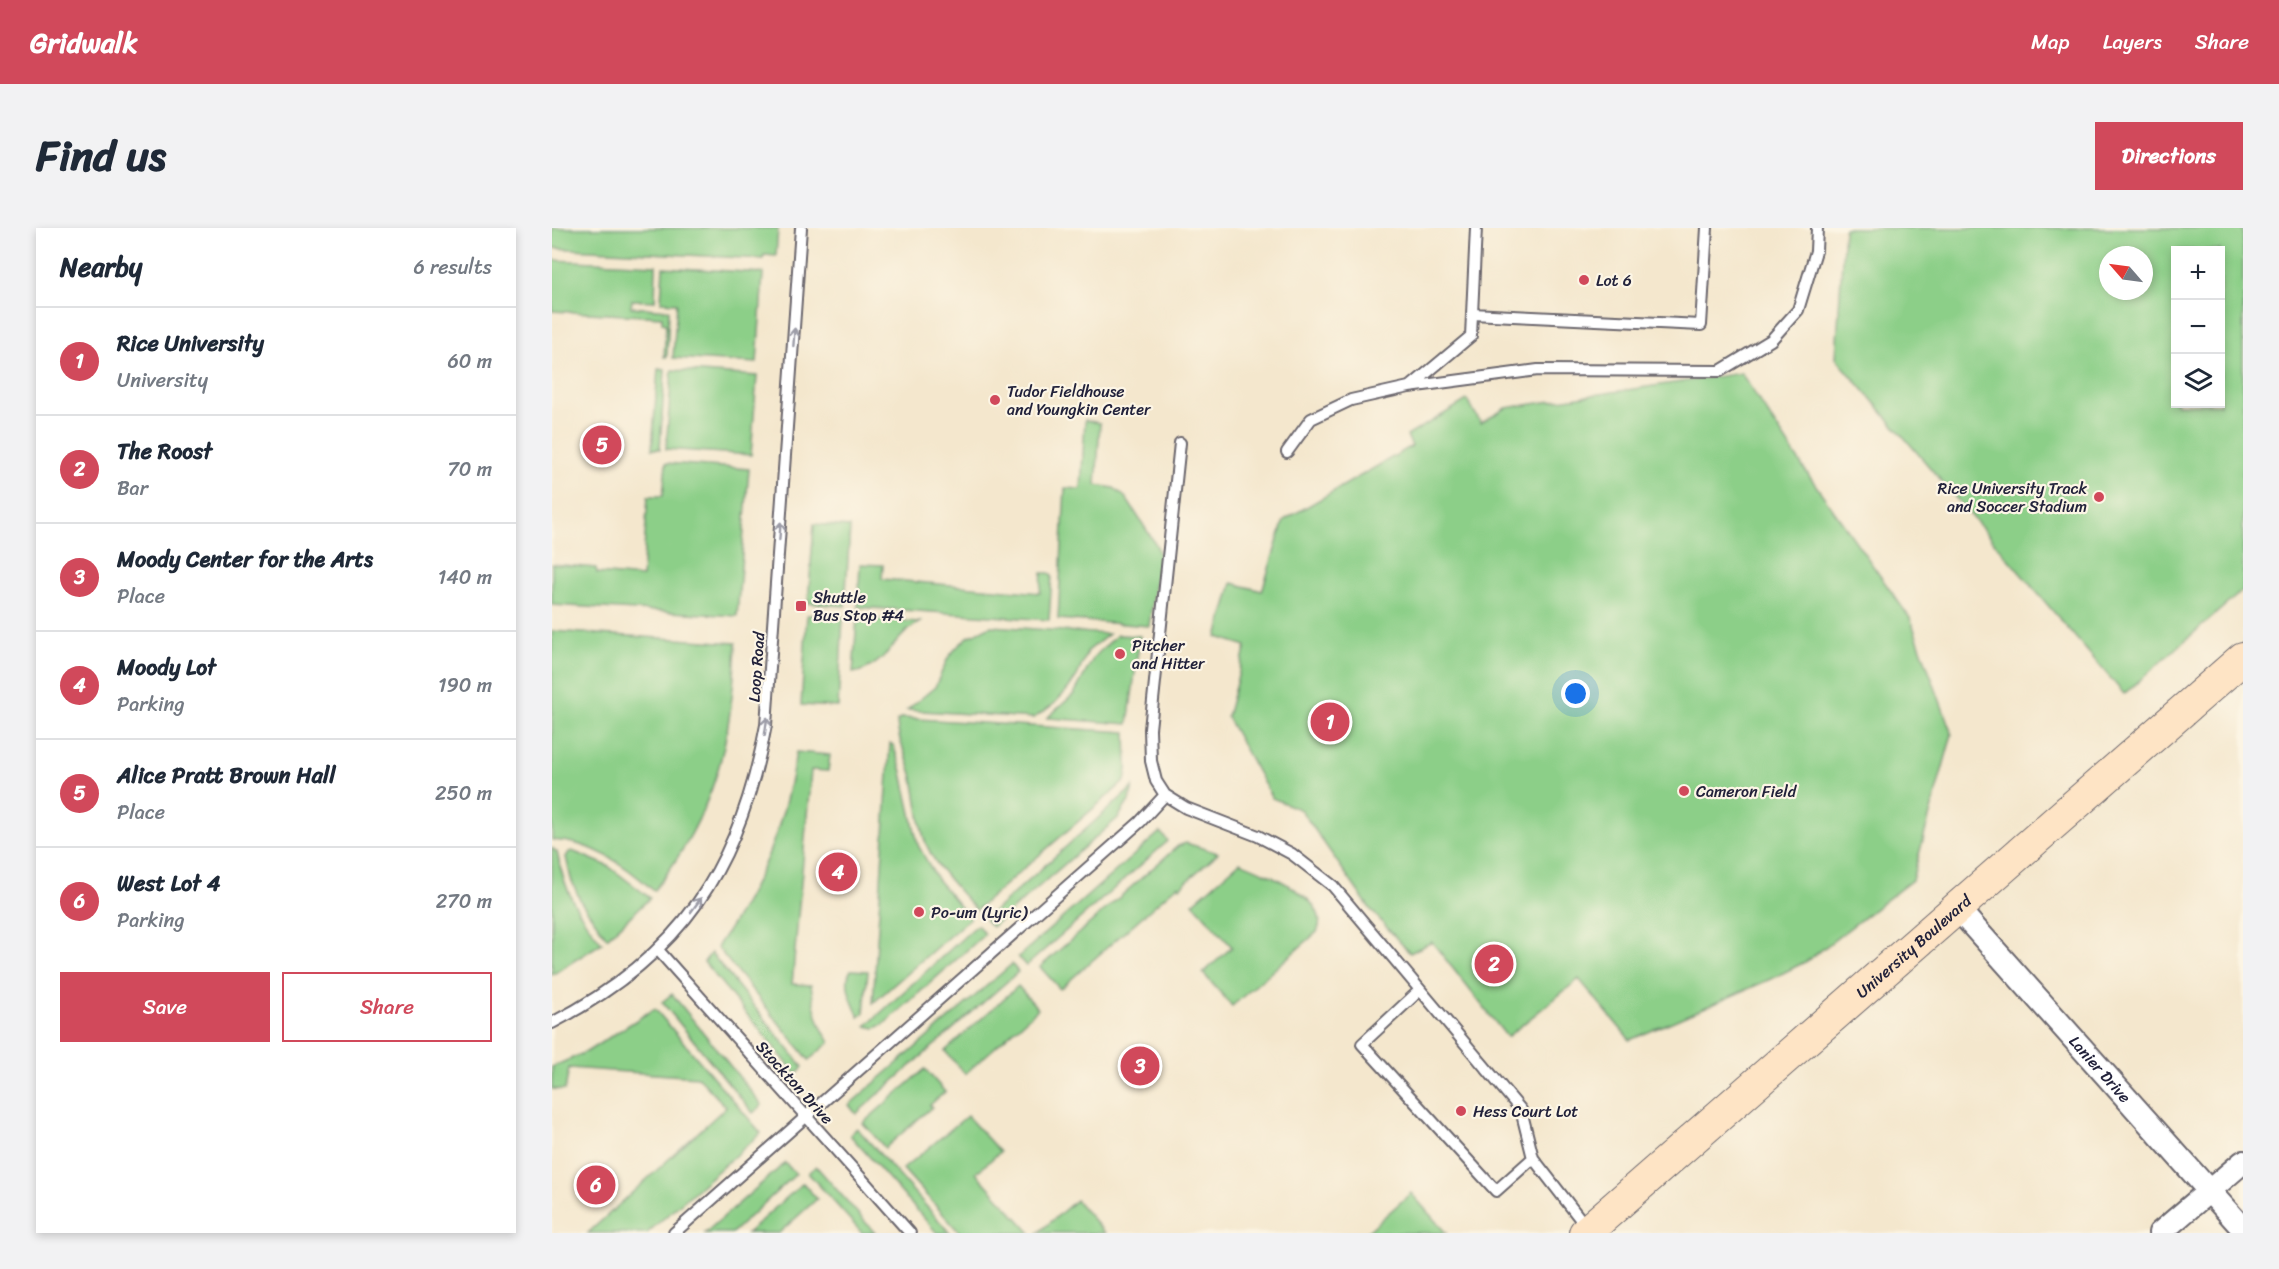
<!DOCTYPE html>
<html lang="en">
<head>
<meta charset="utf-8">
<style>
	body { margin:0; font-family:Sriracha,sans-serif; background:#f2f2f3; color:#1f2937 }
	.controls { position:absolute; right:18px; top:18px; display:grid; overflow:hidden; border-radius:0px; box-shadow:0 3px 9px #0003 }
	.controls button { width:54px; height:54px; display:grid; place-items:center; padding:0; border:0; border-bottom:2px solid #e0e1e3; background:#fff; color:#1f2937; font:30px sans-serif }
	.compass { position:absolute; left:1547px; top:18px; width:54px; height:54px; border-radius:50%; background:#fff; box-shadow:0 3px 9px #0003; rotate:298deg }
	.you { position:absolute; left:1024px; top:466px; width:21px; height:21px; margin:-15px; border:4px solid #fff; border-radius:50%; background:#1a73e8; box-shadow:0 0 0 9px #1a73e833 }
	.badge { display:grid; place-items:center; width:39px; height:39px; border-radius:50%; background:#d1495b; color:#fff; font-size:20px; font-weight:700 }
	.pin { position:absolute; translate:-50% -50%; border:3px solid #fff; box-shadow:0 2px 6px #0006 }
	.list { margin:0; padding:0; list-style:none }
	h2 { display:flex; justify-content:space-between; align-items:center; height:78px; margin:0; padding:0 24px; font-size:26px }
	h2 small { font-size:20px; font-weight:400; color:#747a83 }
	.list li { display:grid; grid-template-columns:39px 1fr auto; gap:18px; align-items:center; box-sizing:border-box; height:108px; padding:0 24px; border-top:2px solid #e0e1e3 }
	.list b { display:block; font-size:22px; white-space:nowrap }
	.list p { margin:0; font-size:20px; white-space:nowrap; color:#747a83 }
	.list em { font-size:20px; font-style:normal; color:#747a83 }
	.actions { display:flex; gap:12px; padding:18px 24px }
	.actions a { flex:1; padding:14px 0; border:2px solid #d1495b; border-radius:0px; text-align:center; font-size:21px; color:#d1495b }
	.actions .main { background:#d1495b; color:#fff }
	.icon { flex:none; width:33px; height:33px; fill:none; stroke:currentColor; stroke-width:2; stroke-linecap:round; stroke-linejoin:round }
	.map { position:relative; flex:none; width:1691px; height:1005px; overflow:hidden; border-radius:0px }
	header { display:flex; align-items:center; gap:36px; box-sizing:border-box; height:84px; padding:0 30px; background:#d1495b; color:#fff }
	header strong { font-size:28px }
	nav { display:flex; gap:33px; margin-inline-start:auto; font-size:21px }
	.intro { display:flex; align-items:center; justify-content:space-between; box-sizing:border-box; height:144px; padding:0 36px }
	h1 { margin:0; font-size:42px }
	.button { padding:15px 27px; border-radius:0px; background:#d1495b; color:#fff; font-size:21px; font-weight:700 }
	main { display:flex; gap:36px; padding:0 36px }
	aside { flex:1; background:#fff; border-radius:0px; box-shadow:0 3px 9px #0003 }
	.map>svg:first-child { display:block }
	.green { fill:#8ccf88; stroke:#577862; stroke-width:1.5; fill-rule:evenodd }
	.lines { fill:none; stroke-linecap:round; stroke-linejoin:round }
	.service-casing { stroke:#6c676e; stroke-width:14 }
	.minor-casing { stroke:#6c676e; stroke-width:26 }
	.secondary-casing { stroke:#6c676e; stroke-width:34 }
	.service { stroke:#fff; stroke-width:10 }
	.minor { stroke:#fff; stroke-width:22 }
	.secondary { stroke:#fee4c5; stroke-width:32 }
	.oneway { stroke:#9c9ca7 }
	.poi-dot { fill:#d1495b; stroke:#fcf5e5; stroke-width:2 }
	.labels { text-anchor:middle; stroke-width:4.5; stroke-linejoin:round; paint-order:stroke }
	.poi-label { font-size:16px; fill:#22223b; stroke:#fcf5e5; text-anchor:start }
	.street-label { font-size:16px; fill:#22223b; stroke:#fcf5e5 }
</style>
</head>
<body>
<header>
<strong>Gridwalk</strong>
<nav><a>Map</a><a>Layers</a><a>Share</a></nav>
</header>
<div class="intro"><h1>Find us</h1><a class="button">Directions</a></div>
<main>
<aside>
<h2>Nearby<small>6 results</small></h2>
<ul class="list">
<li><span class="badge">1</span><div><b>Rice University</b><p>University</p></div><em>60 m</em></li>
<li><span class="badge">2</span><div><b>The Roost</b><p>Bar</p></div><em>70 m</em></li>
<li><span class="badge">3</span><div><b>Moody Center for the Arts</b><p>Place</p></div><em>140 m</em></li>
<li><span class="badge">4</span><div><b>Moody Lot</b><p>Parking</p></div><em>190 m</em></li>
<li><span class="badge">5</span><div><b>Alice Pratt Brown Hall</b><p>Place</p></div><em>250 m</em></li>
<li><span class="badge">6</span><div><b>West Lot 4</b><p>Parking</p></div><em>270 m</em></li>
</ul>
<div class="actions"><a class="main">Save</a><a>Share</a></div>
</aside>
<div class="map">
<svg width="1691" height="1005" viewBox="0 0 1691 1005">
	<rect width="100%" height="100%" fill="#fcf5e5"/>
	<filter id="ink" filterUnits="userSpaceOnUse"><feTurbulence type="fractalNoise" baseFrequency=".0167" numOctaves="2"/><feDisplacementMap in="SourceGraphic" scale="12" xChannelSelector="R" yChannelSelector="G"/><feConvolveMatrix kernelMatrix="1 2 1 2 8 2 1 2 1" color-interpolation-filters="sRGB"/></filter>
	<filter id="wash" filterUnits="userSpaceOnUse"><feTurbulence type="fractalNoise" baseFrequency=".008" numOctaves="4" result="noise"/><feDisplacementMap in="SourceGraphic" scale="24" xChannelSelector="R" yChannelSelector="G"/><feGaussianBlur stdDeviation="1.35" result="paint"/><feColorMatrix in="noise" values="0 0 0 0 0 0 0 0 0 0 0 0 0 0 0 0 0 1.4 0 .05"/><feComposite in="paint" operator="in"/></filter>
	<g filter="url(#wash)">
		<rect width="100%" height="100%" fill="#f4e7cd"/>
		<path class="green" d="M0 0H226L224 28 212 27 211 31 0 20Z
			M1292 0H1691V362L1572 466 1284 130ZM1624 22H1668V176H1624ZM1556 27H1592V63H1556Z
			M0 32 104 37 103 73 80 72 79 79 117 82 115 129H112L114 96 110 95V89L0 83Z
			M111 39 211 45 205 135 121 130 125 75 109 74Z
			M106 141 113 142 108 221H100Z
			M120 142 205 148 199 227 114 221Z
			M1189 145 1253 242 1358 390 1400 506 1360 652 1255 733 1221 750 1078 812 1027 751 955 809 880 714 858 725 819 682 749 582 720 570 675 489 694 418 665 409 680 355 710 363 732 292 860 218 855 208 915 172 929 195 954 180Z
			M533 192 548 195 544 257 562 260 574 270 605 318 607 327 597 398 506 391 513 260 529 261Z
			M114 235 197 241 185 388 0 377V336L44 340 45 345 90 349 96 268H111Z
			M262 296 298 299 293 378 256 375Z
			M308 336 331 337 330 351 488 365 490 345H497L500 347 497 392 306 379Z
			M255 387 291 389 286 479 249 477Z
			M305 390 368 394C341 408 335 439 301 445Z
			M439 398 557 406 536 423 525 448 516 461 502 476 482 490 355 482 383 459 396 430 404 420 416 409Z
			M0 403 184 415C180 513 164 583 102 663 72 636 41 614 0 612Z
			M565 407 588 408 576 496 495 490 522 466 542 429Z
			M350 490 574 504 575 542 573 553 424 682C405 660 381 638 372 610 366 589 365 567 360 546 355 528 345 511 345 493Z
			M338 515 341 517 349 540 366 617 385 651 418 690 321 775Z
			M244 524 278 527 276 543 259 542 240 756 259 757C262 779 265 796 278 814L257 832 165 719C209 655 232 600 244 524Z
			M581 559 577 573 566 590 440 699 433 691Z
			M608 604 616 613 474 738 466 729Z
			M634 615 666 625 628 659 626 657 508 761 488 739 626 618Z
			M0 620 5 624C12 663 26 686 50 715L0 747Z
			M20 623 56 638 98 670 55 710 29 674 19 651 14 629 17 624Z
			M688 634C710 643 782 671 765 704L680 778 651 745 680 719 641 675Z
			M425 697 433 706 331 797 323 800 314 798Z
			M159 725 251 839 244 846 152 734Z
			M460 736 466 744 304 886 297 877Z
			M299 742 316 743 312 785 307 789C301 776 290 755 299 742Z
			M466 758 486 781 413 846 393 823Z
			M120 766 210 877 201 885 110 774Z
			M103 781 209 905 95 1005H36L174 879 146 849 17 840 13 862 0 861V839L36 823 100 782Z
			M373 841 393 864 378 877 380 879 333 920 311 895Z
			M415 888 448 924 424 945 479 1005H408L351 941Z
			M305 900 398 1005H385L298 907Z
			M233 935 244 946 180 1005H153Z
			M264 938 323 1005H310L256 945Z
			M251 955 265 971 227 1005H195Z
			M859 965 894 1005H814Z
			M524 972 553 1005H486Z"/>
	</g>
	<g filter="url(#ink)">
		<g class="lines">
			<g class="service-casing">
				<path id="service" d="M920 86 1149 97 1155 0
					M858 159 919 108 924 0
					M628 215 598 501 599 533 604 553 613 567 634 580 706 608 740 626 781 658 969 882 981 930 1036 1001
					M735 224 759 191 799 172 857 159 986 142 1168 143 1219 112 1246 82 1264 23 1265 0
					M106 722 358 1005
					M868 762 810 816 944 963 981 930
					M0 795C130 728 188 639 214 497L249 0
					M122 1005 588 594 613 567"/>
			</g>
			<g class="minor-casing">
				<g id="minor">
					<path id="s1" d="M1406 681 1691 1001"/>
					<path d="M1608 1005 1691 934"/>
				</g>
			</g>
			<g class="secondary-casing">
				<g id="secondary">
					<path id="s2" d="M1033 1005 1691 430"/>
				</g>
			</g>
			<use href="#service" class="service"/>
			<use href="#minor" class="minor"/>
			<use href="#secondary" class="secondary"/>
		</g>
		<defs><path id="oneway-shaft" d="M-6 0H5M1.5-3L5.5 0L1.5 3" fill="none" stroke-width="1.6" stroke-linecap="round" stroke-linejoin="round" transform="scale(1.5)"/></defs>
		<g class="oneway">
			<use href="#oneway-shaft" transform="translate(242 109) rotate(-86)"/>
			<use href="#oneway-shaft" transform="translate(228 303) rotate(-86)"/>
			<use href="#oneway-shaft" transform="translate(214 498) rotate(-82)"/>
			<use href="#oneway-shaft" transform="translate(144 677) rotate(-54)"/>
		</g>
	</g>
	<g class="poi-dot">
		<circle cx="1032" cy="52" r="6"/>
		<circle cx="443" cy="172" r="6"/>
		<circle cx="1547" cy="269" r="6"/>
		<rect x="243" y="372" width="12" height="12" rx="3"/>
		<circle cx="568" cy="426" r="6"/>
		<circle cx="1132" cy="563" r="6"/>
		<circle cx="367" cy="684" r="6"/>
		<circle cx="909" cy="883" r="6"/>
	</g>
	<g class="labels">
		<g class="poi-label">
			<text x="1044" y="58">Lot 6</text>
			<text x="455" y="169">Tudor Fieldhouse<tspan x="455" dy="18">and Youngkin Center</tspan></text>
			<text x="1535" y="266" text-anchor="end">Rice University Track<tspan x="1535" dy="18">and Soccer Stadium</tspan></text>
			<text x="261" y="375">Shuttle<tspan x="261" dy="18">Bus Stop #4</tspan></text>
			<text x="580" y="423">Pitcher<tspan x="580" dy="18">and Hitter</tspan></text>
			<text x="1144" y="569">Cameron Field</text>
			<text x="379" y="690">Po-um (Lyric)</text>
			<text x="921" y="889">Hess Court Lot</text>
		</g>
		<g class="street-label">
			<text transform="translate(204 439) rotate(-86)" y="6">Loop Road</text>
			<text dy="6" stroke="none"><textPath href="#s2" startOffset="436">University Boulevard</textPath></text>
			<text dy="6" stroke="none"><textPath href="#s1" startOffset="214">Lanier Drive</textPath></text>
			<text transform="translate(243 854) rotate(48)" y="6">Stockton Drive</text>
		</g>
	</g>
</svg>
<div class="controls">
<button>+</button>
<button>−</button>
<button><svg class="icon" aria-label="layers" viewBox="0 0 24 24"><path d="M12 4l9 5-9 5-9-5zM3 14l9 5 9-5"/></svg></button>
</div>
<svg class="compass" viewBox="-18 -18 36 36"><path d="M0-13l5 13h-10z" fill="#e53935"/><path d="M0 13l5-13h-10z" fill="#747a83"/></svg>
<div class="you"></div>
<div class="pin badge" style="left:778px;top:494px">1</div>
<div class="pin badge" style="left:942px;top:736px">2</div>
<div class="pin badge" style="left:588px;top:838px">3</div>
<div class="pin badge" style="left:286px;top:644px">4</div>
<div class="pin badge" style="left:50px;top:217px">5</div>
<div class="pin badge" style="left:44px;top:957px">6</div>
</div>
</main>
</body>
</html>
